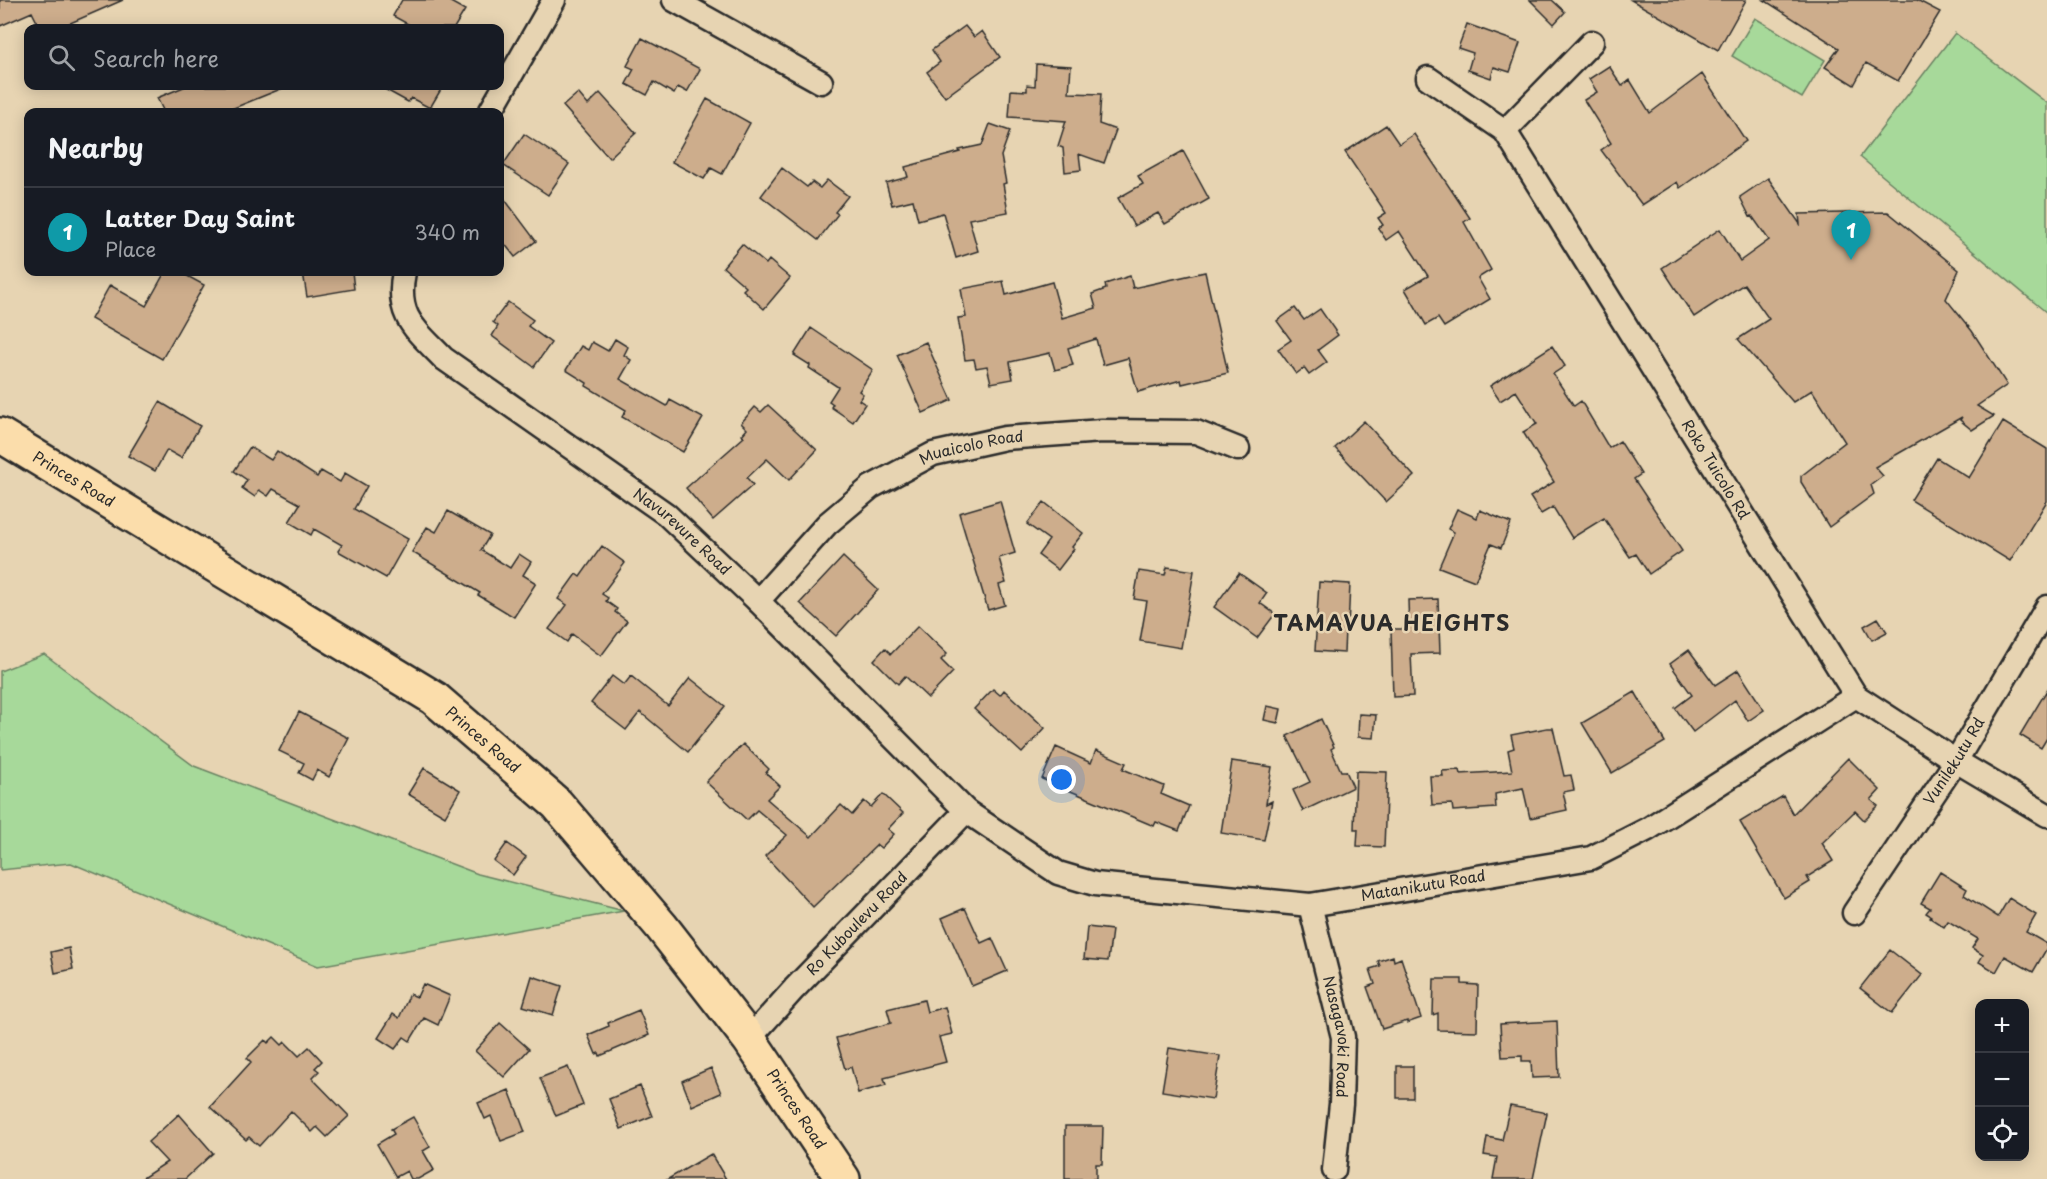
<!DOCTYPE html>
<html lang="en">
<head>
<meta charset="utf-8">
<style>
	body { margin:0; font-family:"Playpen Sans",sans-serif; background:#20242c; color:#f1f3f6 }
	.controls { position:absolute; right:18px; bottom:18px; display:grid; overflow:hidden; border-radius:12px; box-shadow:0 3px 15px #0003 }
	.controls button { width:54px; height:54px; display:grid; place-items:center; padding:0; border:0; border-bottom:2px solid #363941; background:#171b24; color:#f1f3f6; font:30px sans-serif }
	.you { position:absolute; left:1062px; top:780px; width:21px; height:21px; margin:-15px; border:4px solid #fff; border-radius:50%; background:#1a73e8; box-shadow:0 0 0 9px #1a73e833 }
	.badge { display:grid; place-items:center; width:39px; height:39px; border-radius:50%; background:#c8321e; color:#fff; font-size:20px; font-weight:700 }
	.pin { position:absolute; translate:-50% -50px; filter:drop-shadow(0 2px 3px #0008) }
	.pin::after { content:''; position:absolute; top:32px; width:21px; height:18px; background:inherit; clip-path:polygon(0 0,100% 0,50% 100%) }
	.list { margin:0; padding:0; list-style:none }
	h2 { display:flex; justify-content:space-between; align-items:center; height:78px; margin:0; padding:0 24px; font-size:26px }
	h2 small { font-size:20px; font-weight:400; color:#9ea1a6 }
	.list li { display:grid; grid-template-columns:39px 1fr auto; gap:18px; align-items:center; box-sizing:border-box; height:90px; padding:0 24px; border-top:2px solid #363941 }
	.list b { display:block; font-size:22px; white-space:nowrap }
	.list p { margin:0; font-size:20px; white-space:nowrap; color:#9ea1a6 }
	.list em { font-size:20px; font-style:normal; color:#9ea1a6 }
	.icon { flex:none; width:33px; height:33px; fill:none; stroke:currentColor; stroke-width:2; stroke-linecap:round; stroke-linejoin:round }
	.map { position:relative; flex:none; width:2047px; height:1179px; overflow:hidden }
	.search { position:absolute; background:#171b24; box-shadow:0 3px 15px #0003; left:24px; top:24px; width:480px; height:66px; display:flex; align-items:center; gap:15px; box-sizing:border-box; padding:0 21px; border-radius:12px; color:#9ea1a6; font-size:22px }
	.panel { position:absolute; background:#171b24; box-shadow:0 3px 15px #0003; left:24px; top:108px; width:480px; height:168px; border-radius:12px }
	.map>svg:first-child { display:block }
	.green { fill:#a7d99a; stroke:#698262; stroke-width:1.5 }
	.building { fill:#cdad8c; stroke:#2b2b2b; stroke-width:1.5 }
	.lines { fill:none; stroke-linecap:round; stroke-linejoin:round }
	.street-casing { stroke:#2b2b2b; stroke-width:27 }
	.primary-casing { stroke:#2b2b2b; stroke-width:38 }
	.street { stroke:#e7d4b2; stroke-width:22 }
	.primary { stroke:#fbddab; stroke-width:33 }
	.labels { text-anchor:middle; stroke-width:5; stroke-linejoin:round; paint-order:stroke }
	.street-label { font-size:15px; fill:#2b2b2b; stroke:#e7d4b2 }
	.district-label { font-size:21px; font-weight:bold; letter-spacing:1.5px; fill:#2b2b2b; stroke:#e7d4b2 }
</style>
</head>
<body>
<div class="map">
<svg width="2047" height="1179" viewBox="0 0 2047 1179">
	<rect width="100%" height="100%" fill="#e7d4b2"/>
	<filter id="ink" filterUnits="userSpaceOnUse"><feTurbulence type="fractalNoise" baseFrequency=".0167" numOctaves="2"/><feDisplacementMap in="SourceGraphic" scale="12" xChannelSelector="R" yChannelSelector="G"/><feConvolveMatrix kernelMatrix="1 2 1 2 8 2 1 2 1" color-interpolation-filters="sRGB"/></filter>
	<g filter="url(#ink)">
		<path class="green" d="M1755 18 1825 60 1802 98 1732 56Z
			M1955 33 2047 103V313L1860 157Z
			M44 654 194 766 478 874 624 911 318 966 71 863 0 870V671Z"/>
		<path class="building" d="M0 0H123L59 28H40L32 12 0 26Z
			M402 0H447L465 10 454 28H415L393 16Z
			M1530 0H1552L1565 12 1554 24Z
			M1631 0H1746L1718 50Z
			M1764 0H1917L1940 12 1898 81 1866 63 1854 85 1825 67 1839 48Z
			M1467 24 1520 43 1510 72 1494 67 1491 78 1468 70 1473 53 1458 48Z
			M965 26 974 37 982 31 1000 57 945 97 927 72 940 62 932 50Z
			M642 38 700 69 687 92 678 87 674 94 654 82 647 95 626 84 634 69 627 66Z
			M1036 64 1071 66 1069 93 1101 94 1099 124 1116 130 1104 163 1079 154 1081 170 1065 172 1063 148 1058 146 1066 121 1009 117 1011 90 1027 91V85L1035 86Z
			M1609 66 1622 86 1630 80 1650 113 1702 74 1746 141 1680 188 1677 182 1642 205 1601 150 1611 143 1584 100 1597 92 1589 79Z
			M186 86H288L224 112H164L157 98Z
			M379 86H443L430 108 411 98 408 102Z
			M578 93 588 105 600 93 636 133 609 158 563 106Z
			M707 99 750 123 722 174 711 168 704 179 672 162Z
			M990 124 1010 131 1001 156 1006 183 1003 184 1008 212 969 219 978 251 956 258 943 213 918 220 913 200 892 205 886 183 908 177 905 167 960 152 959 150 982 145Z
			M1386 125 1399 144 1414 134 1470 218 1464 222 1491 270 1478 278 1490 299 1444 327 1438 318 1426 325 1405 289 1428 276 1399 231 1386 240 1378 228 1383 225 1378 218 1386 213 1345 152Z
			M524 134 569 164 548 195 503 165Z
			M1183 151 1209 199 1165 224 1158 213 1134 226 1118 198 1143 184 1138 176Z
			M782 168 807 187 812 182 820 188 827 180 848 196 835 212 838 214 818 240 761 196Z
			M1768 178 1800 224 1799 214 1888 212 1959 270 1946 299 1972 331 2007 385 1977 406 1994 416 1972 430 1960 420 1962 417 1875 467 1883 476 1871 485 1874 494 1829 527 1801 482V476L1845 442 1812 390 1793 402 1738 339 1769 319 1744 284 1694 317 1662 268 1720 229 1740 261 1769 240 1752 216 1750 217 1740 197Z
			M500 193 536 241 515 257 500 238Z
			M742 244 766 264 769 260 790 278 764 309 743 290 746 287 723 267Z
			M165 272H180L204 285 162 359 91 319 110 285 146 306Z
			M303 272H352L354 289 307 297Z
			M1205 272 1228 373 1182 384 1181 380 1138 392 1128 358 1103 365 1096 339 1068 348 1073 365 1055 370 1050 353 1010 362 1013 379 991 383 987 366 976 368 974 359 965 360 958 318 966 317 961 289 1003 281 1006 295 1052 282 1062 318 1096 308 1092 294 1106 289 1105 284 1130 276 1133 288Z
			M508 302 533 320 528 326 551 343 534 367 492 336 498 326 493 322Z
			M1295 308 1304 320 1320 309 1338 335 1318 350 1327 362 1309 375 1304 368 1296 374 1278 349 1291 340 1277 321Z
			M811 328 873 370 859 391 863 394 859 400 865 404 853 422 831 407 833 404 829 401 838 387 809 368 810 365 794 355Z
			M615 339 628 347 624 355 631 360 620 379 667 406 670 400 703 418 683 452 622 417 626 410 586 386 587 383 566 370 581 346 588 350 592 342 608 351Z
			M926 342 952 400 923 413 897 355Z
			M1552 346 1565 366 1553 374 1574 406 1581 401 1609 448 1620 441 1641 474 1634 479 1682 551 1649 574 1636 554 1630 557 1604 518 1572 538 1553 507 1541 514 1530 497 1554 482 1523 432 1537 424 1516 391 1500 401 1490 386Z
			M160 402 200 426 181 458 167 450 155 471 128 456Z
			M768 405 817 450 789 480 767 459 747 478 753 485 713 520 686 488 744 437 742 435 747 429 741 423 755 407 761 412Z
			M1364 421 1414 476 1386 502 1335 448Z
			M2003 422 2047 449V501L2010 561 1911 500 1937 458 1969 478Z
			M250 447 271 460 277 451 317 477 321 471 340 482 345 473 367 486 354 509 408 539 386 578 338 551 342 545 314 529 311 535 289 522 300 504 273 489 268 496 259 490 255 497 242 488 247 480 234 471Z
			M1000 501 1015 553 999 558 1006 583 999 585 1005 605 988 610 959 513Z
			M1044 502 1083 533 1072 547 1074 549 1058 570 1038 555 1049 540 1027 524Z
			M1457 509 1477 518 1480 510 1511 523 1501 548 1491 544 1475 581 1439 567 1454 532 1448 529Z
			M448 511 490 535 481 550 510 568 519 554 531 562 523 575 536 583 514 617 478 595 480 593 412 552 427 527 436 532Z
			M602 546 625 563 602 594 608 598 606 601 617 609 615 612 627 621 601 656 572 634 567 642 549 629 567 605 558 599 576 574 580 577Z
			M843 557 878 590 836 636 800 603Z
			M1167 567 1194 571 1181 648 1140 641 1147 601 1134 599 1139 571 1165 575Z
			M1239 573 1267 593 1260 603 1275 614 1257 638 1214 607Z
			M1319 582 1350 584 1348 628H1345L1344 653 1315 651Z
			M1438 599 1440 653 1411 654 1413 696 1393 697 1391 629H1409L1408 600Z
			M1878 618 1887 632 1872 640 1864 626Z
			M918 626 947 654 941 660 953 672 928 698 905 676 898 684 874 660 885 648 891 654Z
			M1689 650 1715 685 1738 670 1764 710 1748 721 1735 700 1693 732 1675 708 1692 695 1670 664Z
			M612 676 624 685 631 676 668 706 690 678 725 706 688 752 640 712 626 730 591 703Z
			M993 689 1000 695 1004 690 1045 728 1022 753 974 709Z
			M2047 690V738L2041 748 2020 735Z
			M1635 692 1665 742 1612 773 1582 723Z
			M1267 706 1281 709 1278 723 1264 720Z
			M299 712 349 738 329 777 317 770 312 780 299 773 304 763 279 751Z
			M1359 714 1376 715 1374 738 1358 737Z
			M1321 719 1334 747 1331 749 1341 771H1346L1353 787 1303 811 1293 790 1310 782 1287 736Z
			M1547 728H1553L1564 776 1571 775 1574 790 1563 792 1567 810 1530 818 1523 788 1495 794 1496 808 1453 811 1452 804 1432 805 1430 776H1443L1442 771 1459 770 1460 774 1512 771 1508 750 1514 748 1511 735Z
			M743 744 769 769 766 773 780 786 767 799 811 837 841 805 852 815 864 801 871 807 883 794 903 813 888 829 894 834 881 848 877 845 813 907 765 856 787 835 757 810 747 820 706 782Z
			M1056 747 1091 763 1096 750 1126 763 1123 769 1164 786 1161 794 1189 806 1179 831 1156 822 1154 826 1042 779Z
			M1848 758 1880 790 1871 800 1878 806 1864 820 1855 811 1822 843 1833 861 1807 877 1810 882 1784 898 1740 822 1783 796 1793 814Z
			M1232 761 1272 767 1266 804 1272 801 1264 840 1221 833Z
			M424 768 460 790 445 816 408 794Z
			M1356 771 1387 772 1384 847 1357 846 1358 829H1354Z
			M507 843 526 857 513 875 494 861Z
			M1940 872 1967 889 1964 895 1998 917 2009 898 2036 915 2026 932 2047 944V948L2033 972 2005 956 1996 972 1979 962 1983 955 1972 948 1978 939 1948 921 1944 927 1930 918 1931 916 1926 913 1930 908 1921 903Z
			M965 908 981 943 992 938 1007 971 972 986 942 918Z
			M1087 927 1112 930 1108 961 1084 959Z
			M69 948 73 969 55 973 51 952Z
			M1890 950 1922 975 1892 1013 1860 988Z
			M1393 956 1394 961 1401 958 1421 1018 1407 1023V1021L1382 1029 1367 987 1375 984 1370 969 1380 966 1378 961Z
			M532 976 562 986 553 1015 523 1006Z
			M1434 979H1462V984L1478 985 1477 1031 1438 1030V1013L1433 1015Z
			M423 984 450 996 438 1025 424 1018 410 1041 404 1037 395 1049 378 1038 393 1014 399 1018 410 994 417 997Z
			M924 1000 927 1012 945 1007 952 1034 939 1037 946 1062 884 1078 886 1085 858 1093 851 1067 845 1069 836 1038 891 1023 887 1009Z
			M639 1010 649 1035 600 1056 599 1053 596 1054 588 1035 609 1026 608 1023Z
			M1557 1021 1559 1077 1532 1078 1531 1061H1522V1056L1502 1057 1500 1024Z
			M500 1023 529 1049 504 1077 475 1051Z
			M274 1037 282 1045 285 1042 299 1056 309 1047 322 1061 315 1068 319 1071 312 1078 349 1116 327 1137 317 1127 312 1132 291 1111 259 1146 249 1137 246 1140 210 1107 251 1062 247 1058 265 1040 268 1043Z
			M1169 1048 1220 1056 1213 1099 1162 1091Z
			M1397 1066H1413V1098H1397Z
			M568 1067 583 1105 556 1116 540 1078Z
			M711 1068 721 1093 692 1106 682 1081Z
			M640 1086 652 1116 621 1129 609 1099Z
			M509 1090 525 1132 501 1141 491 1116 485 1119 478 1103Z
			M1510 1106 1547 1113 1533 1179H1493L1497 1157 1484 1155 1487 1137 1502 1140Z
			M179 1114 213 1153 185 1179H141L167 1162 148 1142Z
			M413 1117 430 1147 423 1151 434 1170 418 1179H411L407 1171 396 1177 377 1144 394 1134 391 1129Z
			M1065 1126H1103L1102 1164H1096V1179H1065Z
			M711 1154 726 1179H668Z"/>
		<g class="lines">
			<g class="street-casing">
				<g id="street">
					<path d="M674 0 821 82"/>
					<path id="s1" d="M1428 78 1505 131 1856 696 1956 761 2047 815"/>
					<path d="M490 112 554 0"/>
					<path d="M1505 131 1592 42"/>
					<path id="s2" d="M404 272C395 316 415 329 443 358L666 514 758 601 966 811 1058 873 1095 884 1310 905 1591 858 1648 829 1856 696"/>
					<path id="s3" d="M758 601 827 524 871 487 933 454 1005 438 1102 431 1196 432 1238 449"/>
					<path id="s4" d="M1310 905 1343 1037 1341 1104 1334 1170"/>
					<path id="s5" d="M1854 913 1956 761 2047 607"/>
					<path id="s6" d="M749 1039 794 989 966 811"/>
				</g>
			</g>
			<g class="primary-casing">
				<g id="primary">
					<path id="s7" d="M0 435 434 698 557 804 661 926 749 1039 843 1179"/>
				</g>
			</g>
			<use href="#street" class="street"/>
			<use href="#primary" class="primary"/>
		</g>
	</g>
	<g class="labels">
		<g class="street-label">
			<text dy="5" stroke="none"><textPath href="#s3" startOffset="270">Muaicolo Road</textPath></text>
			<text dy="5" stroke="none"><textPath href="#s1" startOffset="492">Roko Tuicolo Rd</textPath></text>
			<text dy="5" stroke="none"><textPath href="#s7" startOffset="86">Princes Road</textPath></text>
			<text dy="5" stroke="none"><textPath href="#s2" startOffset="396">Navurevure Road</textPath></text>
			<text dy="5" stroke="none"><textPath href="#s7" startOffset="572">Princes Road</textPath></text>
			<text dy="5" stroke="none"><textPath href="#s5" startOffset="182">Vunilekutu Rd</textPath></text>
			<text dy="5" stroke="none"><textPath href="#s2" startOffset="1275">Matanikutu Road</textPath></text>
			<text dy="5" stroke="none"><textPath href="#s6" startOffset="158">Ro Kuboulevu Road</textPath></text>
			<text dy="5" stroke="none"><textPath href="#s4" startOffset="135">Nasagavoki Road</textPath></text>
			<text dy="5" stroke="none"><textPath href="#s7" startOffset="1058">Princes Road</textPath></text>
		</g>
		<g class="district-label">
			<text x="1392" y="631">TAMAVUA HEIGHTS</text>
		</g>
	</g>
</svg>
<div class="controls">
<button>+</button>
<button>−</button>
<button><svg class="icon" aria-label="locate" viewBox="0 0 24 24"><circle cx="12" cy="12" r="6"/><path d="M12 2v4M12 18v4M2 12h4M18 12h4"/></svg></button>
</div>
<div class="you"></div>
<div class="pin badge" style="left:1851px;top:260px;background:#0f9aa8">1</div>
<div class="search"><svg class="icon" aria-label="search" viewBox="0 0 24 24"><circle cx="10" cy="10" r="6"/><path d="M15 15l6 6"/></svg>Search here</div>
<section class="panel">
<h2>Nearby<small></small></h2>
<ul class="list">
<li><span class="badge" style="background:#0f9aa8">1</span><div><b>Latter Day Saint</b><p>Place</p></div><em>340 m</em></li>
</ul>
</section>
</div>
</body>
</html>
